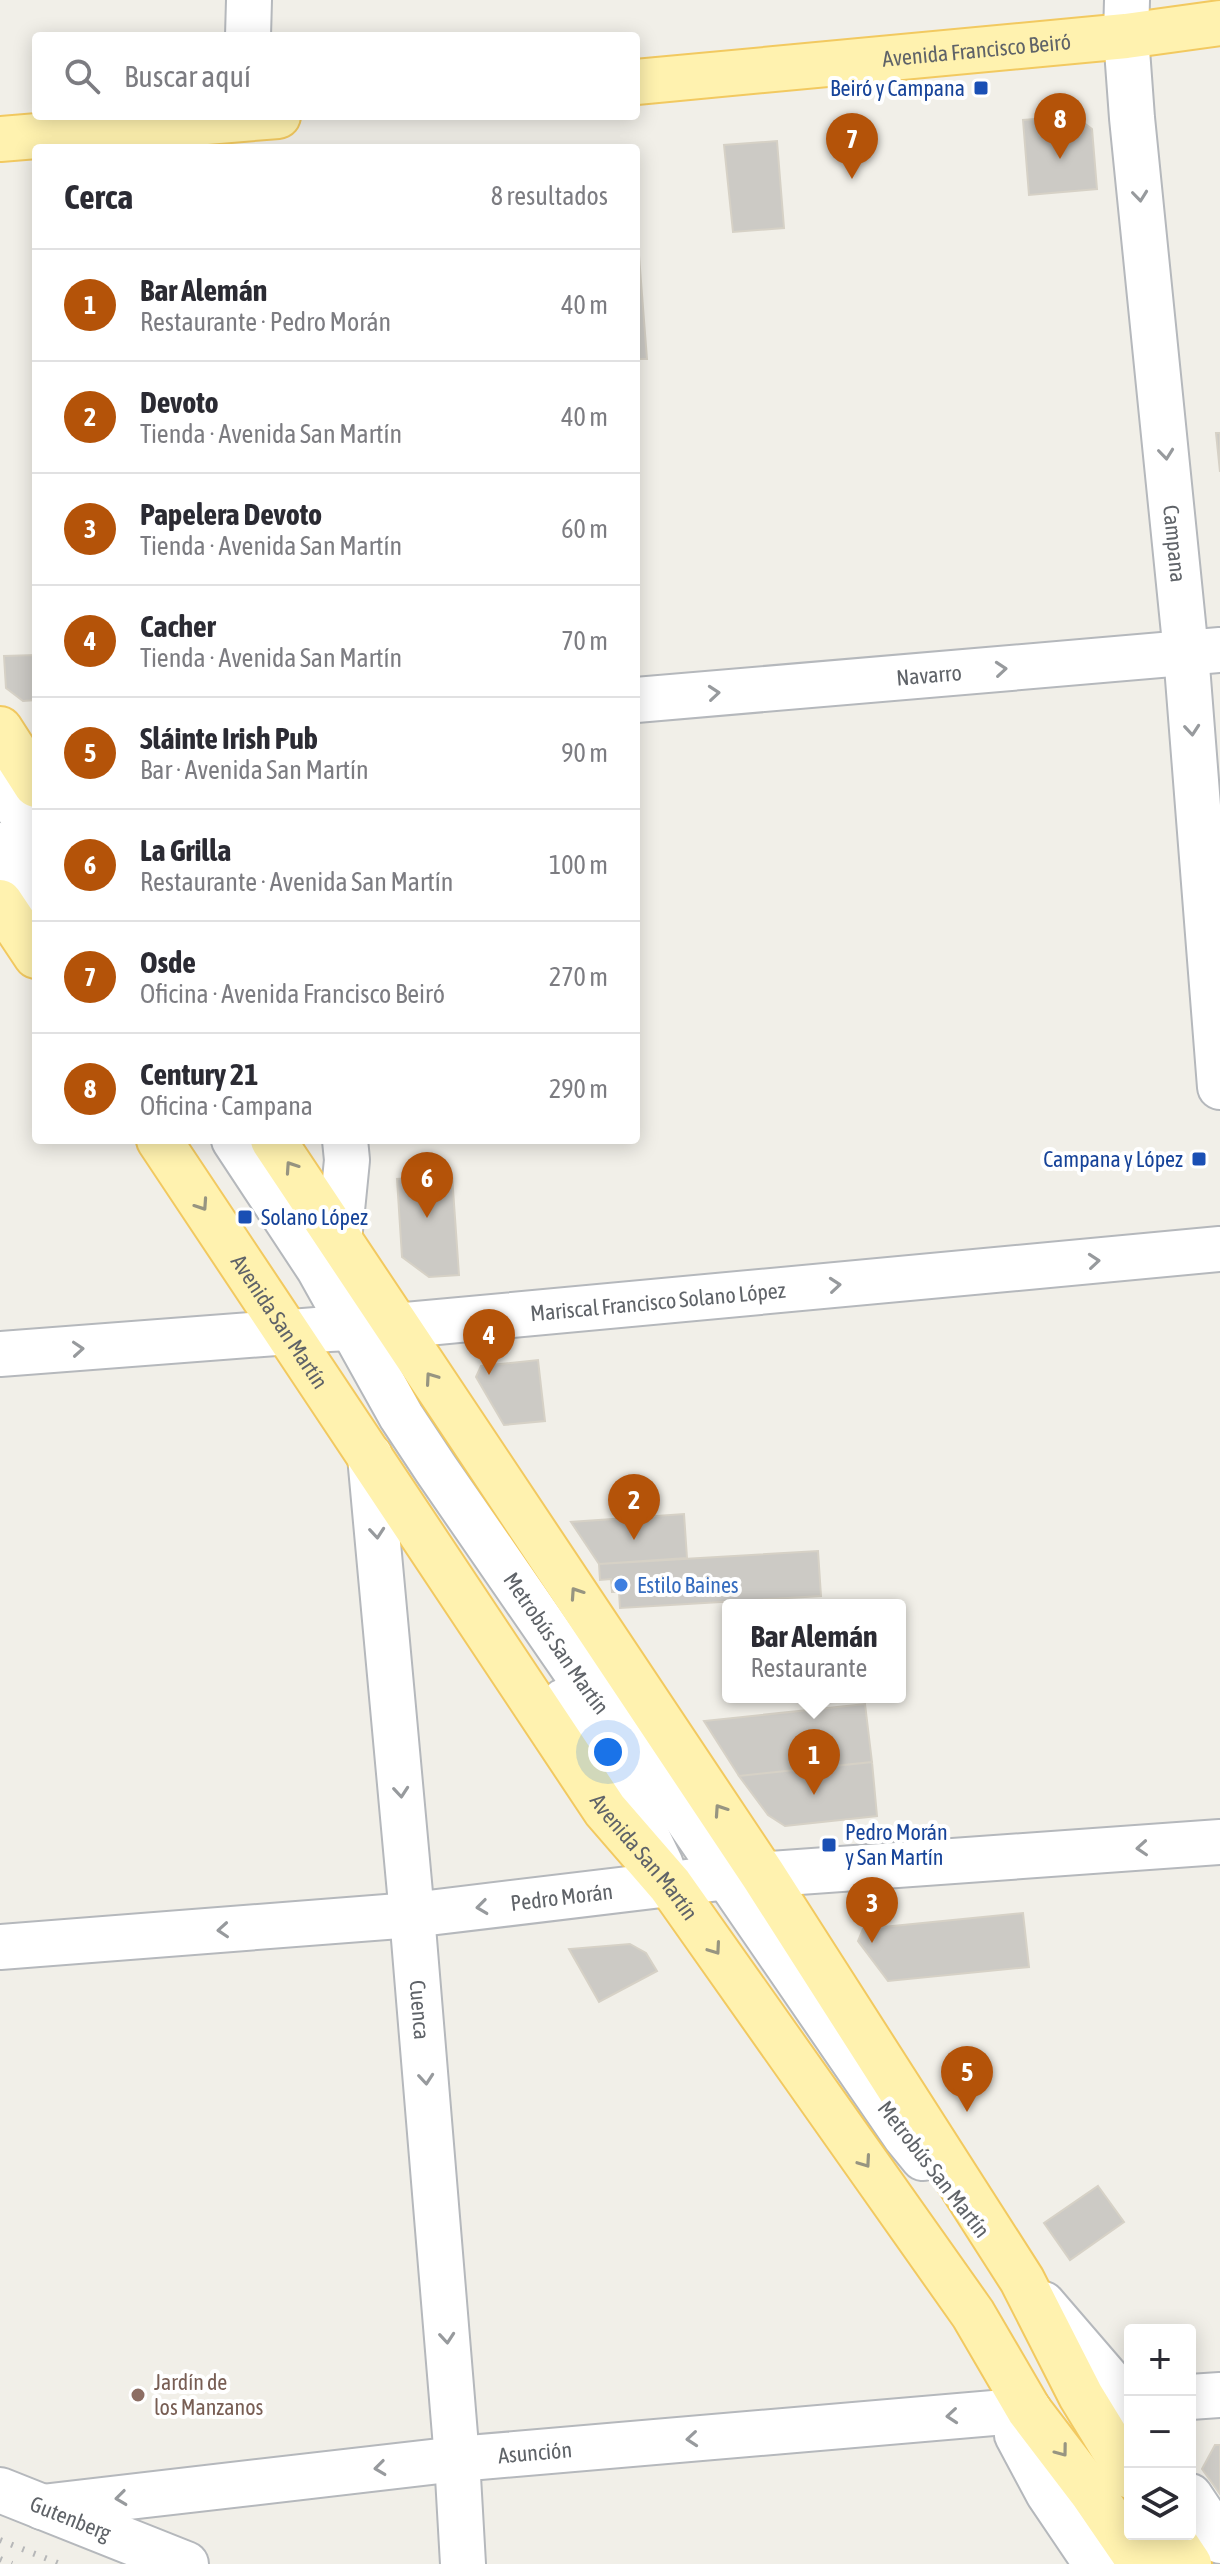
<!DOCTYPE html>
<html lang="es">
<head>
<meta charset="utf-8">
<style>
	body { margin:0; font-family:"Asap Condensed",sans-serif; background:#f7f7f7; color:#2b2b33 }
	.controls { position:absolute; right:24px; bottom:24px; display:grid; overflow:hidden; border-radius:8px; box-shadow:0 4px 20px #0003 }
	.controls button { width:72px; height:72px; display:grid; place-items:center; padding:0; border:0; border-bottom:2px solid #e1e1e2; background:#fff; color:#2b2b33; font:40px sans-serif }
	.you { position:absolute; left:608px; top:1752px; width:28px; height:28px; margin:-20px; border:6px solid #fff; border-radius:50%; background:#1a73e8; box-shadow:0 0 0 12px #1a73e833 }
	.badge { display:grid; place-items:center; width:52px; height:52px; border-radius:50%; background:#b45309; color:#fff; font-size:26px; font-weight:700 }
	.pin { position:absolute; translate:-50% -66px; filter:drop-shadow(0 2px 4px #0008) }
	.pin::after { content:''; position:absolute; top:42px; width:28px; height:24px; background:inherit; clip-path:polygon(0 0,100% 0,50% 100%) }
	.popup { position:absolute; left:722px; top:1599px; width:184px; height:104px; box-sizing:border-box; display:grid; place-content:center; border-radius:8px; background:#fff; filter:drop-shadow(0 2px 6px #0005); font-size:26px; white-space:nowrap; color:#7c7c81 }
	.popup b { font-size:30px; color:#2b2b33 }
	.popup::after { content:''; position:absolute; left:50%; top:100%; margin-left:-16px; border:16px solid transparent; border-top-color:#fff }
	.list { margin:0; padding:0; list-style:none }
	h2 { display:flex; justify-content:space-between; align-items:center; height:104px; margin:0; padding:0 32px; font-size:34px }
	h2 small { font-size:26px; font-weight:400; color:#7c7c81 }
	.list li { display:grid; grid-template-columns:52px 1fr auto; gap:24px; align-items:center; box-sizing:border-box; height:112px; padding:0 32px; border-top:2px solid #e1e1e2 }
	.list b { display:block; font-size:30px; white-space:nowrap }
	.list p { margin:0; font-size:26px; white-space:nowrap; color:#7c7c81 }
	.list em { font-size:26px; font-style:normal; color:#7c7c81 }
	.icon { flex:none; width:44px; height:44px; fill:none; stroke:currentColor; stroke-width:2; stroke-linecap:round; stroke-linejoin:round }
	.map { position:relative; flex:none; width:1220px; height:2564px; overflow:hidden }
	.search { position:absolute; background:#fff; box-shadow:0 4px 20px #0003; left:32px; top:32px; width:608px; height:88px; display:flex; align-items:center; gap:20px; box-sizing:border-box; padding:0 28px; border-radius:8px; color:#7c7c81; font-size:30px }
	.panel { position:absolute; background:#fff; box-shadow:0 4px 20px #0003; left:32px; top:144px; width:608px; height:1000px; border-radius:8px }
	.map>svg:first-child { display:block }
	.building { fill:#cccac5; stroke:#d6d1c6; stroke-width:2 }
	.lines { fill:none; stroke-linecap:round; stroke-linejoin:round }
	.minor-casing { stroke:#b5b8bc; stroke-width:48 }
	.major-casing { stroke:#f2c960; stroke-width:48 }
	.minor { stroke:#fff; stroke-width:44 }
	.major { stroke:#fff2af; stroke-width:44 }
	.rail { stroke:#b6b7b8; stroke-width:6; stroke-dasharray:2 10; stroke-linecap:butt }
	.oneway { stroke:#979a9d }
	.oneway2 { stroke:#979581 }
	.transit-dot { fill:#1a4fb4; stroke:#fff; stroke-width:3 }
	.shop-dot { fill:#3f7fe0; stroke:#fff; stroke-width:3 }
	.education-dot { fill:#8d6e63; stroke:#fff; stroke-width:3 }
	.labels { text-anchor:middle; stroke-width:8; stroke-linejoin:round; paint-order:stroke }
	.street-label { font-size:22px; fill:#5f6368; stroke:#fff }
	.transit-label { font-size:22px; fill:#164399; stroke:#fff; text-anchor:end }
	.shop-label { font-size:22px; fill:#366cbe; stroke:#fff; text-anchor:start }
	.education-label { font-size:22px; fill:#785e54; stroke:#fff; text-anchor:start }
</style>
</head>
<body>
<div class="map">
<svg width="1220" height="2564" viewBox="0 0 1220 2564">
	<rect width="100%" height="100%" fill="#f1efe8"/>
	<path class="building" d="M1075 116 1092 129 1097 189 1029 195 1023 120Z
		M777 141 784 228 733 232 724 145Z
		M636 217 647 359H636Z
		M1216 433H1220V472Z
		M36 655V700L23 701 6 688 4 656Z
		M452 1175 459 1275 429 1277 402 1257 397 1179Z
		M538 1360 545 1421 504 1425 476 1377 481 1366Z
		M684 1514 687 1558 599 1564 571 1522Z
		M818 1551 821 1596 620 1608 619 1592H612L611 1579 600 1580 599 1564Z
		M865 1704 872 1762 739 1776 704 1721Z
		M872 1762 877 1816 785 1826 768 1815 739 1776Z
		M1023 1913 1029 1967 888 1981 858 1941 863 1929Z
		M630 1944 646 1953 657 1971 599 2002 569 1949Z
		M1098 2186 1124 2222 1070 2260 1044 2223Z
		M1215 2445H1220V2494L1202 2469Z"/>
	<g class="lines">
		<g class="minor-casing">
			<g id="minor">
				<path id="s1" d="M1127 0 1126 36 1132 118 1186 653 1220 1087"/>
				<path d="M248 36 249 0"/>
				<path id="s2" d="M636 700 1220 650"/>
				<path d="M0 780 36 837"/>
				<path d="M0 845 36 894"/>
				<path id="s3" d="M234 1140 319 1269 401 1416 436 1469 594 1698 661 1781 905 2136 923 2158"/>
				<path d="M339 1240 347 1160 345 1140"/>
				<path id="s4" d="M0 1354 329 1329 395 1326 1220 1249"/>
				<path id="s5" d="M370 1456 412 1915 457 2459 463 2564"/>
				<path d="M564 1701 631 1803 661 1865"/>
				<path id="s6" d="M0 1947 412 1915 728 1877 1220 1842"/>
				<path d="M1043 2304 1130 2405"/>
				<path d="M1190 2397 1220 2395"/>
				<path d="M1029 2410 1017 2435 1048 2493 1096 2564"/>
				<path id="s7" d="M0 2490 186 2564"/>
				<path d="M1190 2496 1220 2541"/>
				<path id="s8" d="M42 2507 457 2459 1029 2410"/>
			</g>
		</g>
		<g class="major-casing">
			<g id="major">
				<path id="s9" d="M636 82 1126 36 1220 23"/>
				<path d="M0 139 278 116"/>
				<path d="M0 729 36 785"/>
				<path d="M0 902 36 956"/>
				<path id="s10" d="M159 1140 605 1810 670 1885 973 2314 1029 2410 1093 2494 1141 2564"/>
				<path d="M273 1140 763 1875 1022 2280 1081 2396 1130 2476"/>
				<path d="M1169 2534 1189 2564"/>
			</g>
		</g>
		<use href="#minor" class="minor"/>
		<use href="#major" class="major"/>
		<path class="rail" d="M0 2540 60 2564
			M0 2559 12 2564"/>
	</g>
	<defs><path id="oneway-chevron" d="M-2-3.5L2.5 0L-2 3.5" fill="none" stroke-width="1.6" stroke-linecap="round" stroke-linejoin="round" transform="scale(2)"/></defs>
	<g class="oneway">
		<use href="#oneway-chevron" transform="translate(1140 196) rotate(84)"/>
		<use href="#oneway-chevron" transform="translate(1166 454) rotate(84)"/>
		<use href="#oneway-chevron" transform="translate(1001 669) rotate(-5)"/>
		<use href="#oneway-chevron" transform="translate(714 693) rotate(-5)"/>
		<use href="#oneway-chevron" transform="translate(1192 730) rotate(85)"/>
		<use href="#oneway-chevron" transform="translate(1094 1261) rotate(-5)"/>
		<use href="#oneway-chevron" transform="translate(835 1285) rotate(-5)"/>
		<use href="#oneway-chevron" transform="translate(78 1349) rotate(-4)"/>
		<use href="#oneway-chevron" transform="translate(377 1533) rotate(85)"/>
		<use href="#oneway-chevron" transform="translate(401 1792) rotate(85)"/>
		<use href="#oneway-chevron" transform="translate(1142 1848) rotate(176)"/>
		<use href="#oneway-chevron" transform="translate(482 1907) rotate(173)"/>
		<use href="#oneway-chevron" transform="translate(223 1930) rotate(176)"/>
		<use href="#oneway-chevron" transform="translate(426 2079) rotate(85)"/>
		<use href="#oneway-chevron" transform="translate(447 2338) rotate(85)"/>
		<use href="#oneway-chevron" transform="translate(952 2416) rotate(175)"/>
		<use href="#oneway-chevron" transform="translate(692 2439) rotate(175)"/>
		<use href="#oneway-chevron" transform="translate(380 2468) rotate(173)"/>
		<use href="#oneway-chevron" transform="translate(121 2498) rotate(173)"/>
	</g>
	<g class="oneway2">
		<use href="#oneway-chevron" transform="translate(291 1167) rotate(-124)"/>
		<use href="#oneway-chevron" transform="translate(202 1205) rotate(56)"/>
		<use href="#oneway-chevron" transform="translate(431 1378) rotate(-125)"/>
		<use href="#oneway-chevron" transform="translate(576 1593) rotate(-124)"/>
		<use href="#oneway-chevron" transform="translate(720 1810) rotate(-124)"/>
		<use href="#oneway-chevron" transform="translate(715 1949) rotate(55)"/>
		<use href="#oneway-chevron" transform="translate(865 2162) rotate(55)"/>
		<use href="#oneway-chevron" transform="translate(1062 2451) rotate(53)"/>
	</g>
	<g class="transit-dot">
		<rect x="973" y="80" width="16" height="16" rx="4"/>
		<rect x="1191" y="1151" width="16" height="16" rx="4"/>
		<rect x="237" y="1209" width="16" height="16" rx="4"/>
		<rect x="821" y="1837" width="16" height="16" rx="4"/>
	</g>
	<circle class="shop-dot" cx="621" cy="1585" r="8"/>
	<circle class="education-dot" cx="138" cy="2395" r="8"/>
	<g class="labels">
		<g class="street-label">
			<text dy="8" stroke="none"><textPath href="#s9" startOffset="342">Avenida Francisco Beiró</textPath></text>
			<text dy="8" stroke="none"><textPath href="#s1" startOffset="546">Campana</textPath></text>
			<text dy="8" stroke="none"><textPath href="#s2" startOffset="294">Navarro</textPath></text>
			<text dy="8" stroke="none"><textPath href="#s4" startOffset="660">Mariscal Francisco Solano López</textPath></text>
			<text dy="8" stroke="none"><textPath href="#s10" startOffset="218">Avenida San Martín</textPath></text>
			<text dy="8" stroke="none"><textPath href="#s3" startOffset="598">Metrobús San Martín</textPath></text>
			<text dy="8" stroke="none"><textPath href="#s10" startOffset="866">Avenida San Martín</textPath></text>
			<text dy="8" stroke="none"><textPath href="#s6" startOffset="564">Pedro Morán</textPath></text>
			<text dy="8" stroke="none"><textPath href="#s5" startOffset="556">Cuenca</textPath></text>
			<text transform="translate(934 2169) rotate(52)" y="8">Metrobús San Martín</text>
			<text dy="8" stroke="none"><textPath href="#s8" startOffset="496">Asunción</textPath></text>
			<text dy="8" stroke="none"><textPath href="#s7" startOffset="76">Gutenberg</textPath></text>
		</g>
		<g class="transit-label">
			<text x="965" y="96">Beiró y Campana</text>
			<text x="1183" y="1167">Campana y López</text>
			<text x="261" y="1225" text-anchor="start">Solano López</text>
			<text x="845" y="1840" text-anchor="start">Pedro Morán<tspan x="845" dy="25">y San Martín</tspan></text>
		</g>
		<g class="shop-label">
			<text x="637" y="1593">Estilo Baines</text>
		</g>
		<g class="education-label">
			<text x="154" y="2390">Jardín de<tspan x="154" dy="25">los Manzanos</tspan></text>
		</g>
	</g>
</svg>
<div class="controls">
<button>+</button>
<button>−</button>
<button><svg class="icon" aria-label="layers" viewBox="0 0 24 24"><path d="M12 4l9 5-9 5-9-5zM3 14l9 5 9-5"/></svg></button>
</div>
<div class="you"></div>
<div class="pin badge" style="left:814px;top:1795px">1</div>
<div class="popup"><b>Bar Alemán</b>Restaurante</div>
<div class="pin badge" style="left:634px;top:1540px">2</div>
<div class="pin badge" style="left:872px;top:1943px">3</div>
<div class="pin badge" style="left:489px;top:1375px">4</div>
<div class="pin badge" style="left:967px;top:2112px">5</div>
<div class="pin badge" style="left:427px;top:1218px">6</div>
<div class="pin badge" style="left:852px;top:179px">7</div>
<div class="pin badge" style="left:1060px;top:159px">8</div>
<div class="search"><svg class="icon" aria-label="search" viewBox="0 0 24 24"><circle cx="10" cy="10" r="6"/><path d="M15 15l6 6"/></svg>Buscar aquí</div>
<section class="panel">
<h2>Cerca<small>8 resultados</small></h2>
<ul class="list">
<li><span class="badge">1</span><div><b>Bar Alemán</b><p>Restaurante · Pedro Morán</p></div><em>40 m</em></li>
<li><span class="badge">2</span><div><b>Devoto</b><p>Tienda · Avenida San Martín</p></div><em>40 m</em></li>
<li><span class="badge">3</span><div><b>Papelera Devoto</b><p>Tienda · Avenida San Martín</p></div><em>60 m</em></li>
<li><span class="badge">4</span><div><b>Cacher</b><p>Tienda · Avenida San Martín</p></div><em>70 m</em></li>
<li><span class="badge">5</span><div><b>Sláinte Irish Pub</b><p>Bar · Avenida San Martín</p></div><em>90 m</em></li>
<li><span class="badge">6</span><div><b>La Grilla</b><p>Restaurante · Avenida San Martín</p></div><em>100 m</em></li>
<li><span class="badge">7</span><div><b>Osde</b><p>Oficina · Avenida Francisco Beiró</p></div><em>270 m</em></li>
<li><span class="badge">8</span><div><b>Century 21</b><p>Oficina · Campana</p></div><em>290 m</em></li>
</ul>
</section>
</div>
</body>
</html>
